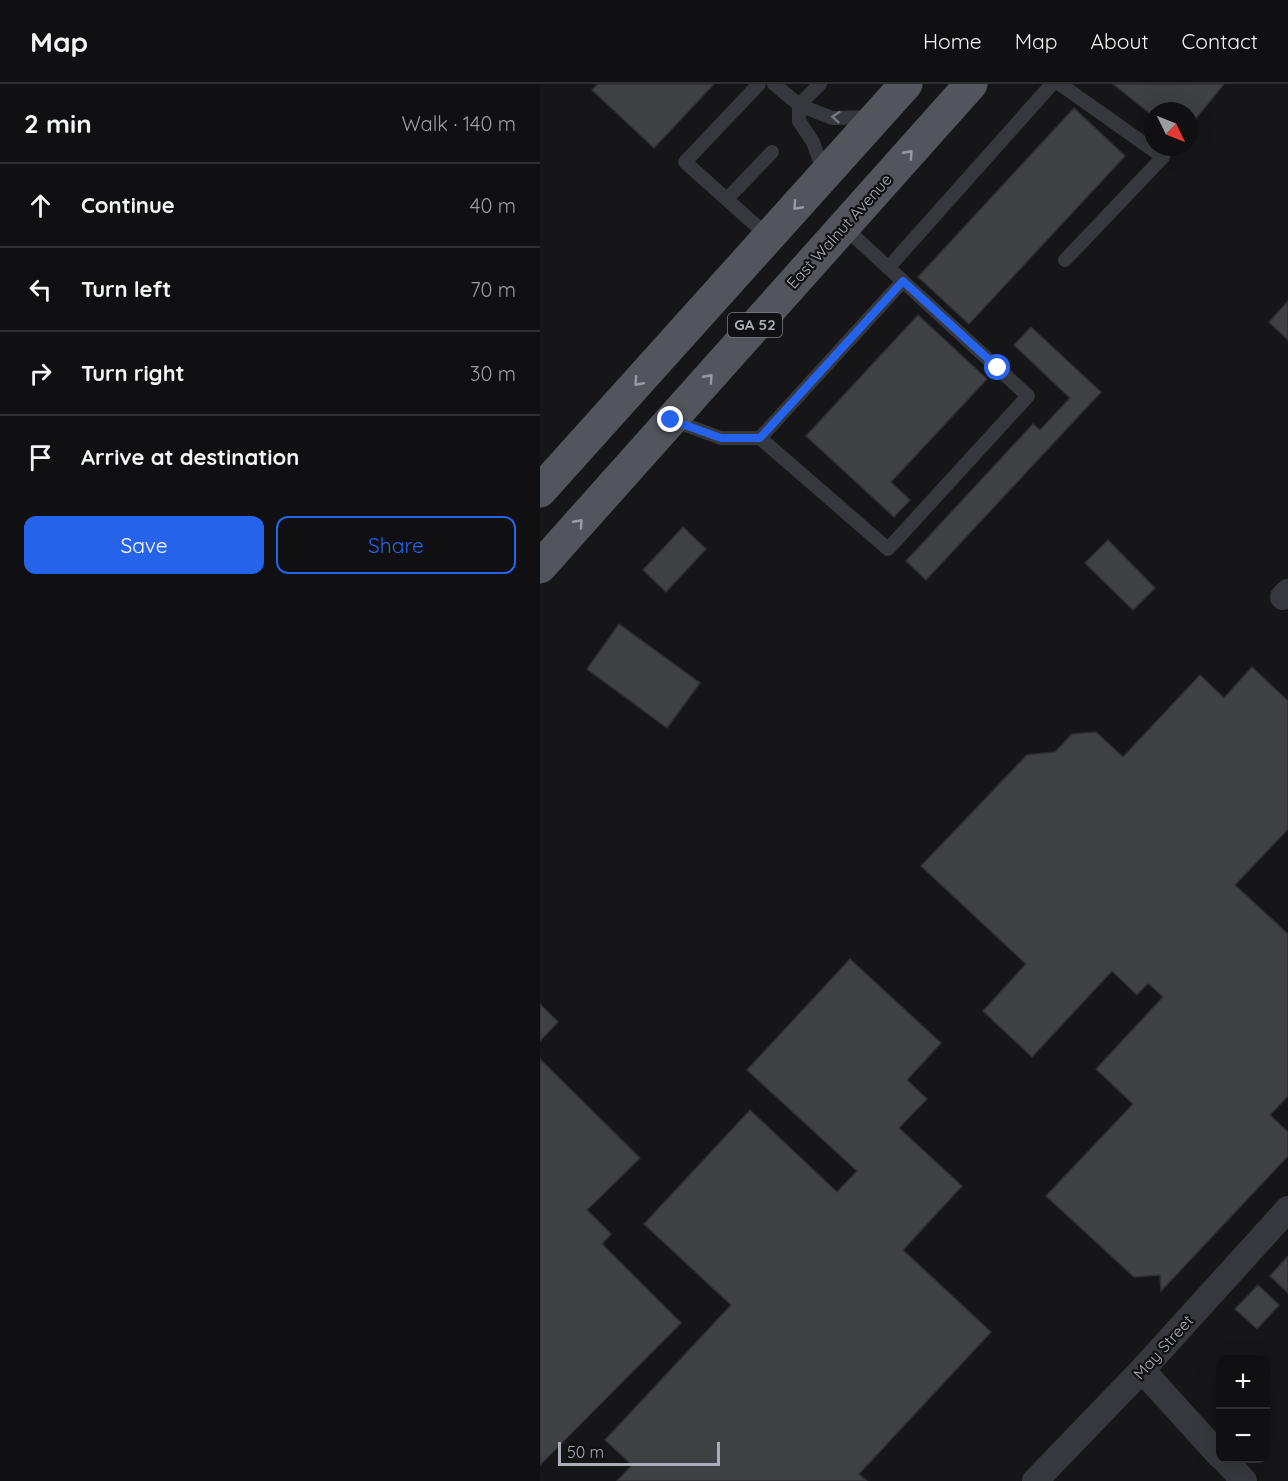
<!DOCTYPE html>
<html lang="en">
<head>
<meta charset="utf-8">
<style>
	body { margin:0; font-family:Quicksand,sans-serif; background:#19191b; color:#f1f3f6 }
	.controls { position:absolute; right:18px; bottom:18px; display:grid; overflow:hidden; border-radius:12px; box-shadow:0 6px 24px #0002 }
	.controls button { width:54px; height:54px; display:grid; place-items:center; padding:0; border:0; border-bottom:2px solid #303032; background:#101012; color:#f1f3f6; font:30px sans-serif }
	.compass { position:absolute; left:604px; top:18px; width:54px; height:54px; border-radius:50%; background:#101012; box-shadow:0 6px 24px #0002; rotate:133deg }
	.scale { position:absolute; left:18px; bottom:15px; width:162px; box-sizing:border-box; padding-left:6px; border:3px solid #a8adb8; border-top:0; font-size:16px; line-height:21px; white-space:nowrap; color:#a8adb8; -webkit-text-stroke:4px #111113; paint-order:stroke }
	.stop { position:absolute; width:18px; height:18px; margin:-14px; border:4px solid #2563eb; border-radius:50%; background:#fff }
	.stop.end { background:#2563eb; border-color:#fff; box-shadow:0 2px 6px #0008 }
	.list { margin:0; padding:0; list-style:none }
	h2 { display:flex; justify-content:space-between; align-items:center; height:78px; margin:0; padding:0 24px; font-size:26px }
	h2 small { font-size:20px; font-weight:400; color:#9c9d9f }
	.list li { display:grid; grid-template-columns:39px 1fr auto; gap:18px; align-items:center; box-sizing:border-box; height:84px; padding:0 24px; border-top:2px solid #303032 }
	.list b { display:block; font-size:22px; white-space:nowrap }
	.list em { font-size:20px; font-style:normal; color:#9c9d9f }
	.actions { display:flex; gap:12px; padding:18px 24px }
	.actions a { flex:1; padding:14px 0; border:2px solid #2563eb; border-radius:12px; text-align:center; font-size:21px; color:#2563eb }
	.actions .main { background:#2563eb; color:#fff }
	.icon { flex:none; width:33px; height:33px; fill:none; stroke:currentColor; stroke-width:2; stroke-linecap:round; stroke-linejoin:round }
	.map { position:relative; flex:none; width:748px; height:1397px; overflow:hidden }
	header { display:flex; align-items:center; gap:36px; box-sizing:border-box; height:84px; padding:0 30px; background:#101012; border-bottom:2px solid #303032 }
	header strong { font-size:28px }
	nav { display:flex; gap:33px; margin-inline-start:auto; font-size:21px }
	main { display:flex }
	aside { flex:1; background:#101012 }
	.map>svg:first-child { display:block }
	.building { fill:#404145; stroke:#303034; stroke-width:1.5 }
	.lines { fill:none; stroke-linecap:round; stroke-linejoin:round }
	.service { stroke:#37383d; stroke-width:14 }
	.minor { stroke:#37383d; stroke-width:26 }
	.primary { stroke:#53555c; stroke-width:33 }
	.oneway { stroke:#757881 }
	.oneway2 { stroke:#979ba6 }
	.route { stroke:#2563eb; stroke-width:8 }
	.labels { text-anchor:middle; stroke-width:4.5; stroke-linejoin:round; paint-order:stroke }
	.shield { fill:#111113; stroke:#7b7e86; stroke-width:1.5 }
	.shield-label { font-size:15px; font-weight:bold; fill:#a8adb8 }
	.street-label { font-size:16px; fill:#a8adb8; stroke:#111113 }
</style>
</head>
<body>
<header>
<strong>Map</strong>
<nav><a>Home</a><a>Map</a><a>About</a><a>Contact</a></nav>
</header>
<main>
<aside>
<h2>2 min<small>Walk · 140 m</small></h2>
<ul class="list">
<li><svg class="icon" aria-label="ahead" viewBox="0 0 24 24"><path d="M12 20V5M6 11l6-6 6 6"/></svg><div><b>Continue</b></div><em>40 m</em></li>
<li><svg class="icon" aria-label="left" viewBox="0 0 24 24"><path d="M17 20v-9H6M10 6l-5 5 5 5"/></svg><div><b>Turn left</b></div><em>70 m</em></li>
<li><svg class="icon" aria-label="right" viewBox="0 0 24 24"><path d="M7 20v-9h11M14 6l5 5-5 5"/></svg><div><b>Turn right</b></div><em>30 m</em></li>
<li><svg class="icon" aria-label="arrive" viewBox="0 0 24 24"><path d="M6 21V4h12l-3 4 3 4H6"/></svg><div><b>Arrive at destination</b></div></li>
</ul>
<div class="actions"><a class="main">Save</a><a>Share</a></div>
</aside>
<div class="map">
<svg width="748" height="1397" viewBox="0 0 748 1397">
	<rect width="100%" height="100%" fill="#161618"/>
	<path class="building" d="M58 0H174L114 64 52 6Z
		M573 0H684L649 43V27H613V32Z
		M534 24 585 72 429 240 378 193Z
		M748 217V256L729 238Z
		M378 231 447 295 351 398 370 416 354 433 266 352Z
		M491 243 561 308 386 496 366 477 493 340 500 346 530 314 474 261Z
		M143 443 166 465 126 508 103 486Z
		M568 456 615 504 593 526 545 479Z
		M79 540 160 599 127 644 47 585Z
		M712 583 748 617V745L695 801 748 850V1012L730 1031 748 1048V1072L621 1207 620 1191 594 1193 506 1112 593 1020 556 985 623 913 608 899 597 911 572 887 492 973 443 927 486 880 381 782 487 671 515 668 532 650 556 648 583 673 660 591 684 614Z
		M310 875 401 959 367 996 387 1015 359 1044 422 1102 363 1166 451 1248 319 1390 327 1397H77L92 1381 65 1356 191 1221 104 1140 210 1026 297 1108 317 1087 207 986Z
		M0 920 18 938 0 957Z
		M0 975 100 1074 47 1126 71 1150 62 1160 141 1239 0 1381Z
		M748 1172V1209L730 1192Z
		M718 1201 739 1221 717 1245 695 1225Z"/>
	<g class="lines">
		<path class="service" d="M219 0 145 78 229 153
			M234 0 259 21 292 34 332 33
			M280 0 259 21V37L273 58 284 89
			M520 0 623 73 525 176
			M187 115 232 68
			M304 143 488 312 348 465 220 354 363 197
			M348 184 512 0
			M132 336 181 354H220"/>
		<path class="minor" d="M743 513 748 508
			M602 1286 680 1372
			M683 1374 704 1397
			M495 1397 602 1286 748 1125"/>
		<path class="primary" d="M0 407 366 0
			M0 483 431 0"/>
	</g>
	<defs><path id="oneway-chevron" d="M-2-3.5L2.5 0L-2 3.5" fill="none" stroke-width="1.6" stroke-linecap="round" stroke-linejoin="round" transform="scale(1.5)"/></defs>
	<use class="oneway" href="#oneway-chevron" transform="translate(296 33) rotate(-175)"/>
	<g class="oneway2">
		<use href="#oneway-chevron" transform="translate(369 70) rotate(-48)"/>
		<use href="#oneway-chevron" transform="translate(257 122) rotate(132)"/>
		<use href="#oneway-chevron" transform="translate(169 294) rotate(-48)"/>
		<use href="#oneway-chevron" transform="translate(98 298) rotate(132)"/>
		<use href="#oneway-chevron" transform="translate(39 439) rotate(-48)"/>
	</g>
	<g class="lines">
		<path class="route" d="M131 336 181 354H220L363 197 458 284"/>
	</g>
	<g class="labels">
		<rect class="shield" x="188" y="229" width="54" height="24" rx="4.5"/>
		<g class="shield-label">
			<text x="215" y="246">GA 52</text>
		</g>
		<g class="street-label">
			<text transform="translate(299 147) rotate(-48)" y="6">East Walnut Avenue</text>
			<text transform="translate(623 1263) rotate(-48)" y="6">May Street</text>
		</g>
	</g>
</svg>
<div class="controls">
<button>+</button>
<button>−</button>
</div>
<svg class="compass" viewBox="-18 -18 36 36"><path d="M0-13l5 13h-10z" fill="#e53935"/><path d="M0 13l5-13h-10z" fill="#9c9d9f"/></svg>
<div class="scale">50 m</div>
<div class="stop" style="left:458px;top:284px"></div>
<div class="stop end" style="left:131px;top:336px"></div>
</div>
</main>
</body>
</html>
